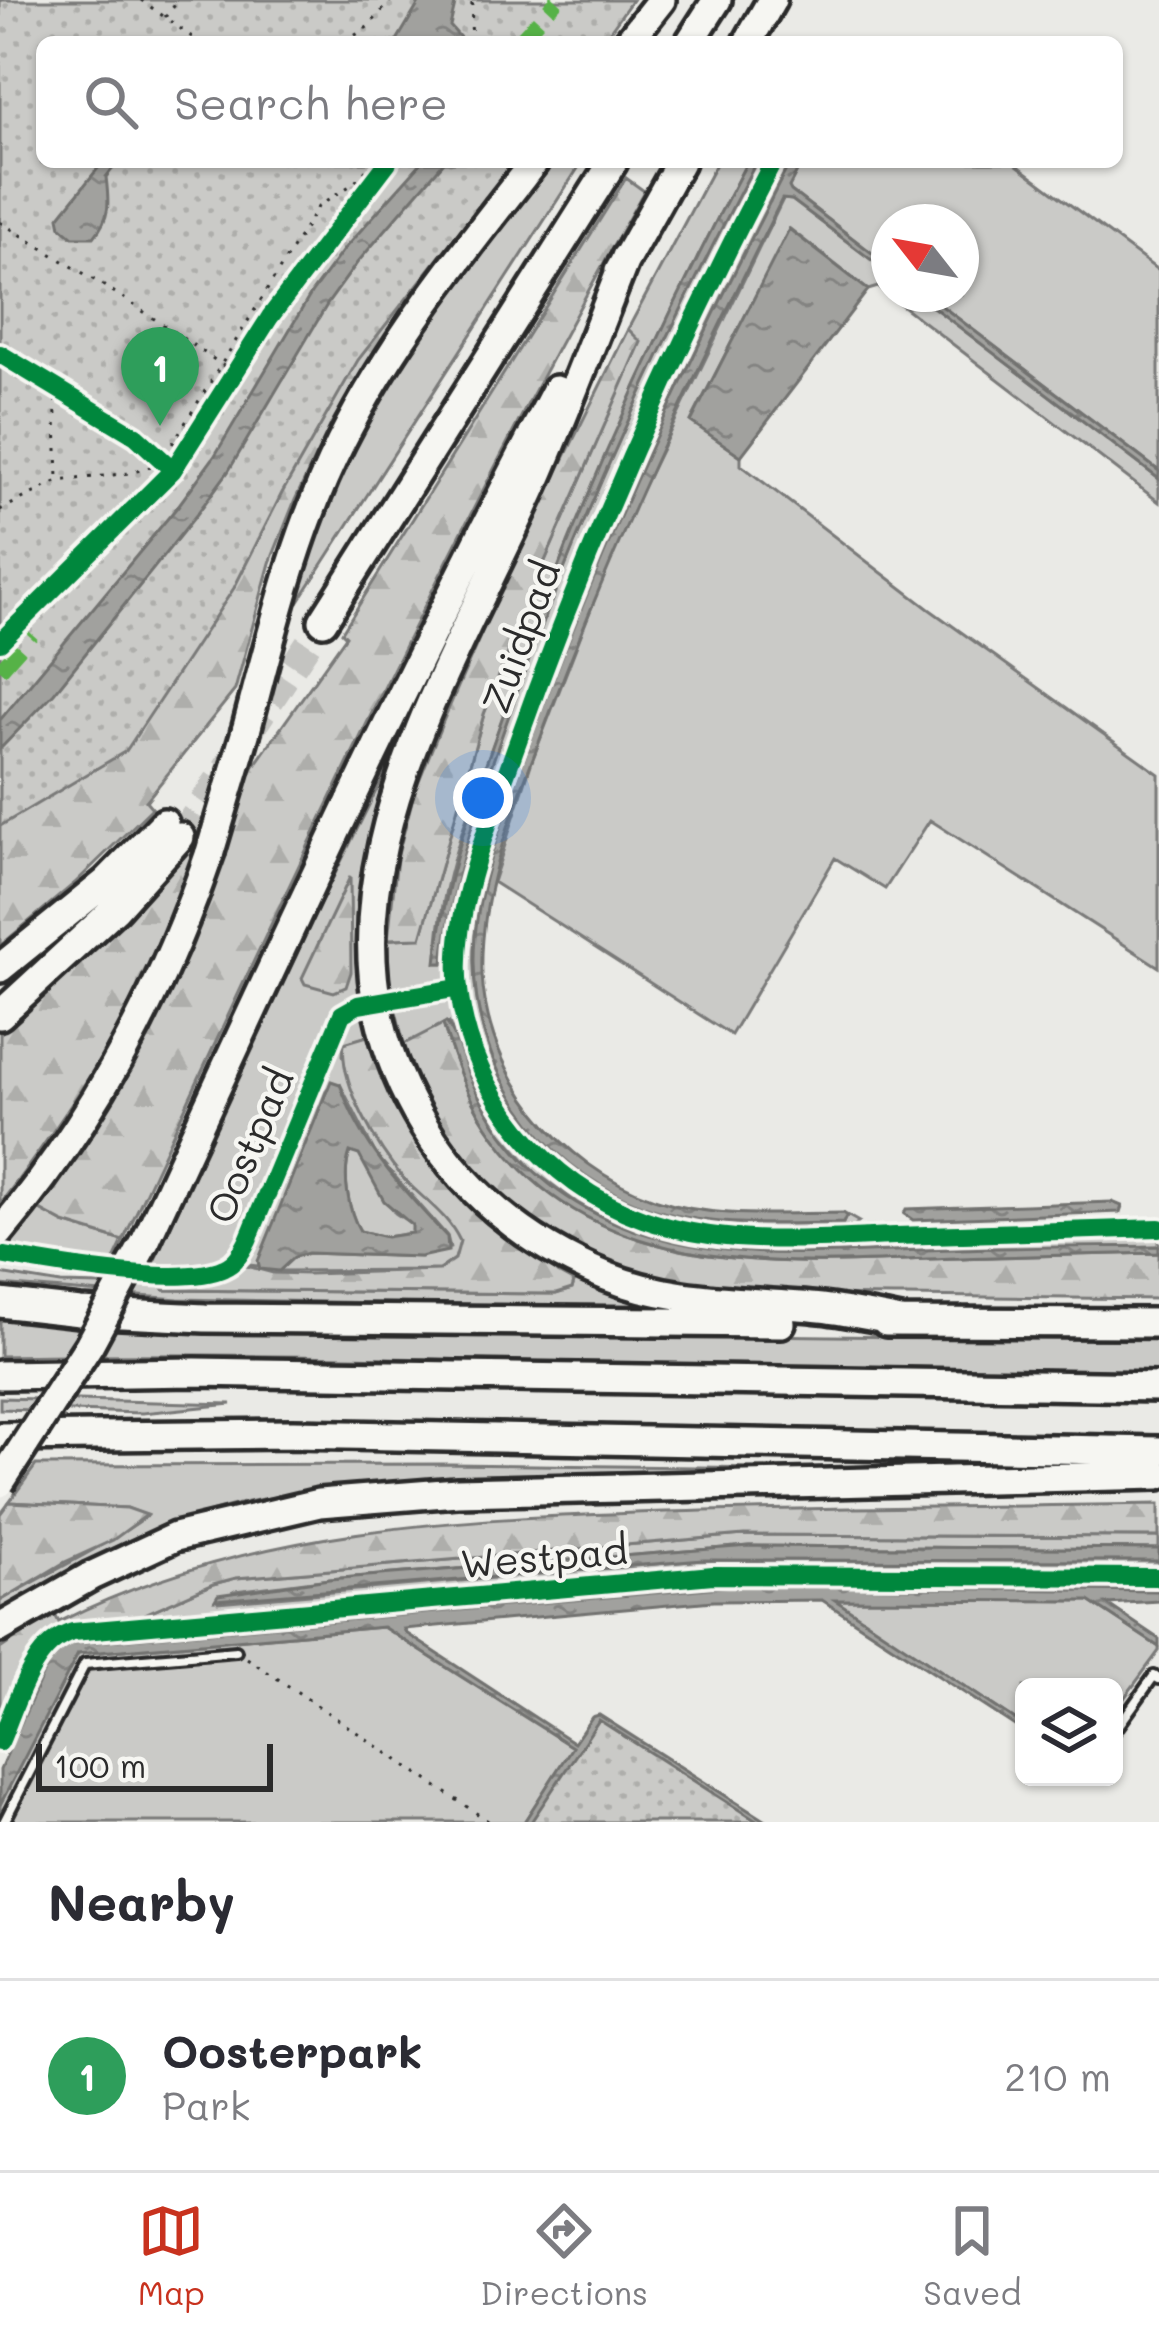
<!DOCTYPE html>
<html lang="en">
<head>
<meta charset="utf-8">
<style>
	body { margin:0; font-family:Mali,sans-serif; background:#f2f2f3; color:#2b2b33 }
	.controls { position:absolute; right:36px; bottom:36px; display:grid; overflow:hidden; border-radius:18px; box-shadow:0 3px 9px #0004 }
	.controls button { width:108px; height:108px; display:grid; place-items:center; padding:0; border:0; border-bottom:3px solid #e1e1e2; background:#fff; color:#2b2b33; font:60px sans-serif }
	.compass { position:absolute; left:871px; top:204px; width:108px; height:108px; border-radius:50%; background:#fff; box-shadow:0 3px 9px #0004; rotate:301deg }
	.scale { position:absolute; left:36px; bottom:30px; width:237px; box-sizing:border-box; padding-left:12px; border:6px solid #2b2b2b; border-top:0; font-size:33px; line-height:42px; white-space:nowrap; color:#2b2b2b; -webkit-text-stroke:9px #f6f6f2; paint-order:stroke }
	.you { position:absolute; left:483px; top:798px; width:42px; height:42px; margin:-30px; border:9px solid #fff; border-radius:50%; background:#1a73e8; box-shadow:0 0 0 18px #1a73e833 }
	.badge { display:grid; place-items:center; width:78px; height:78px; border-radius:50%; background:#c8321e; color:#fff; font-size:39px; font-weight:700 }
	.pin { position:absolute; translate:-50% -99px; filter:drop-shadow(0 3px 6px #0008) }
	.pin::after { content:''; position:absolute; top:63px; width:42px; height:36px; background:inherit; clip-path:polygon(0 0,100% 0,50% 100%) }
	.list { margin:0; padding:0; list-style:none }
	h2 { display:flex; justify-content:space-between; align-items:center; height:156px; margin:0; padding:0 48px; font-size:51px }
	h2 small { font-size:39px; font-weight:400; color:#7c7c81 }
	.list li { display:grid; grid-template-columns:78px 1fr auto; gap:36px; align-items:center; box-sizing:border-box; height:192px; padding:0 48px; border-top:3px solid #e1e1e2 }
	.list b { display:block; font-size:45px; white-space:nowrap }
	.list p { margin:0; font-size:39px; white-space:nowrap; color:#7c7c81 }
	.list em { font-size:39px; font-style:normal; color:#7c7c81 }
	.icon { flex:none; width:66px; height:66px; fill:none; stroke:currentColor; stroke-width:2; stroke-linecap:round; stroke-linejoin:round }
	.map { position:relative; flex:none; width:1159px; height:1822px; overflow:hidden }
	.search { position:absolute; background:#fff; box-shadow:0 3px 9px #0004; left:36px; right:36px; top:36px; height:132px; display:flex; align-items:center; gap:30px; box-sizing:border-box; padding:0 42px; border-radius:18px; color:#7c7c81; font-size:45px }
	.sheet { height:348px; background:#fff }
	nav { display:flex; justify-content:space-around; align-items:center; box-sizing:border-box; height:168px; border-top:3px solid #e1e1e2; background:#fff; font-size:33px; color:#7c7c81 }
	nav a { display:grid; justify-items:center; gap:6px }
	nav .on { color:#c8321e }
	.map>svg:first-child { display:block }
	.green { fill:#cacac7; stroke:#7a7a79; stroke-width:3 }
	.forest { fill:url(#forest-firs); stroke:#7a7a79; stroke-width:3 }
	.park { fill:url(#park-dots); stroke:#7a7a79; stroke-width:3 }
	.water { fill:url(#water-ripples); stroke:#727270; stroke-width:3; fill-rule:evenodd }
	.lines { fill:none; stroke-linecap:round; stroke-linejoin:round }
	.highway-tunnel { stroke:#c4c4c1; stroke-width:27; stroke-dasharray:27 14; stroke-linecap:butt }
	.lane-casing { stroke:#2b2b2b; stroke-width:16 }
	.highway-casing { stroke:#2b2b2b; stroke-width:36 }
	.path { stroke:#2b2b2b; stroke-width:3; stroke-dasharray:3 9; stroke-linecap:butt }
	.lane { stroke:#f6f6f2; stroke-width:8 }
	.highway { stroke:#f6f6f2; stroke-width:27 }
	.highway-bridge-casing { stroke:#2b2b2b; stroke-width:36; stroke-linecap:butt }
	.highway-bridge { stroke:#f6f6f2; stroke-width:27 }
	.quiet { stroke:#56b246; stroke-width:15; stroke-dasharray:30 15; stroke-linecap:butt }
	.cycleway-casing { stroke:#f6f6f2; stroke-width:26 }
	.cycleway { stroke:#00873e; stroke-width:18 }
	.labels { text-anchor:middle; stroke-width:9; stroke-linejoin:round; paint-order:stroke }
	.street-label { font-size:39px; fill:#2b2b2b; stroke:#f6f6f2 }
</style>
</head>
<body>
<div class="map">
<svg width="1159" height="1822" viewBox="0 0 1159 1822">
	<defs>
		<pattern id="forest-firs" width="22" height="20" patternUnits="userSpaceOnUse" patternTransform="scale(3)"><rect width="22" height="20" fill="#cacac7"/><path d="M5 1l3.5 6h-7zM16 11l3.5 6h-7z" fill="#aeaeab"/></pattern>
		<pattern id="park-dots" width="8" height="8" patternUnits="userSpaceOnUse" patternTransform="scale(3)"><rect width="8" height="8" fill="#cacac7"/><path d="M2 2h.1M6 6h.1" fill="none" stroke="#aeaeab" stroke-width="1.8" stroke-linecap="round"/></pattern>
		<pattern id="water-ripples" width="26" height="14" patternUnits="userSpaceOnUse" patternTransform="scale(3)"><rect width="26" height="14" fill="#a1a19e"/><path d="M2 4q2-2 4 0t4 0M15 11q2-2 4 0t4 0" fill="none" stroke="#838381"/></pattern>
	</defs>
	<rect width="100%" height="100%" fill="#eaeae6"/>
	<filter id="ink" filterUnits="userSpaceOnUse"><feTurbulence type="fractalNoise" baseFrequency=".00833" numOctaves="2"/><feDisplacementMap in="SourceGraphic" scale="24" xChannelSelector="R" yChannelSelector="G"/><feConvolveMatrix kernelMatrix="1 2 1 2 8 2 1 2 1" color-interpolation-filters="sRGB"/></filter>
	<g filter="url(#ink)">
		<path class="green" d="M546 162H582L284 624C306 560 327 496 359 436 412 339 480 251 546 162Z
			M717 162H747C650 344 568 531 500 725 473 801 438 881 437 963H443C453 867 484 782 517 692 582 509 665 334 756 162H768L624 456 555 626 477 846 453 972 440 986 392 994 389 978 386 977 384 940 421 937 484 714 538 577 640 343 628 329Z
			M777 162H790C693 352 606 532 533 734 509 802 473 888 474 961 474 1066 539 1163 636 1203 700 1230 775 1223 843 1223L846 1217 843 1213 859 1222 847 1234C702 1239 570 1226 495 1085 474 1045 461 998 464 953 469 855 514 758 548 667 611 493 692 326 777 162Z
			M802 162H1013L1159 271V471L926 294H961V222H889V266L791 191 788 188Z
			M783 199 792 200 889 273V294H916L1159 479V502L878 287 868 290 790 229 691 421 741 456V465L929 609 1159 774V967L930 820 885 889 835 858 731 1035 493 882 532 761 618 539Z
			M427 688 367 998 343 1007 329 1022 246 1230C222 1271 196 1270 151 1268L320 904Z
			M438 996 447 997C469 1012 471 1054 483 1078 499 1113 524 1148 553 1173 655 1260 798 1243 922 1239 1001 1237 1080 1234 1159 1232V1246L846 1255 731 1253 689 1247 616 1223 577 1203 535 1172 501 1133 484 1106 449 1023 404 1044 394 1003Z
			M369 1011 374 1034 344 1044 343 1055 405 1180 450 1220 461 1241 455 1259 439 1270 279 1271 294 1257 308 1253 420 1257 450 1248 447 1236 376 1155 340 1084 327 1089 258 1266 239 1264 259 1231 336 1036 344 1022Z
			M350 1152 359 1154 395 1213 413 1225 412 1233 386 1237 360 1231C348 1212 342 1174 350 1152Z
			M29 1204 64 1223 123 1241 112 1264 0 1248V1239Z
			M544 1255 698 1309 178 1299 0 1285V1274L61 1284 101 1285 106 1276 157 1282 164 1290 556 1294 572 1289 574 1282 558 1273Z
			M0 1315 410 1331 1159 1340V1372C773 1376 386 1349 0 1356Z
			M0 1398 232 1404 142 1413 0 1409Z
			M451 1464 929 1470 354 1489C321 1492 286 1494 253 1501 160 1520 81 1566 0 1614V1601C49 1572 101 1549 147 1516L127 1508 9 1502 36 1465Z
			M744 1535 1159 1537V1549L749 1546 329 1579 235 1591 217 1602 703 1560 1159 1561V1573L738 1570 124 1623 213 1584 236 1578Z
			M726 1578 1159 1582V1591L733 1586 79 1642V1636Z
			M850 1598 1089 1601 1159 1647V1651L1114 1712V1687H1024V1726L833 1600Z
			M383 1627 573 1747 524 1822H0V1792L78 1654Z"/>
		<path class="forest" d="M444 162H514L409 297 332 422 295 500 270 563 235 690 146 801 152 808 75 883 0 946V749Z
			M626 178 644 191C451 531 288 887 123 1241L64 1223 29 1204 160 1009 209 897 244 780 346 636 342 632Z
			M628 329 641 342 538 577 484 714 421 938 388 939 397 858 414 793 441 726 509 570Z
			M200 831C163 971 87 1090 0 1204V1034L88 956Z
			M350 877 351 972 346 987 334 992 305 984 302 978Z
			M443 1024C454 1058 466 1095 486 1125 588 1276 769 1266 929 1259 1006 1256 1082 1255 1159 1253V1299C1074 1298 989 1297 904 1296 739 1295 565 1297 456 1149 433 1118 409 1083 404 1044Z
			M374 1034 382 1062 558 1273 574 1282 572 1289 556 1294 164 1290 157 1282C188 1284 214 1285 239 1264L273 1273 308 1274 439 1270 455 1259 460 1241C447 1214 425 1201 404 1179 378 1149 339 1083 344 1043Z
			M9 1502 127 1508 147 1515 113 1540 65 1562 0 1601V1514Z
			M1159 1504V1537L744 1535 236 1578 213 1584 124 1623 66 1629 61 1621C251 1526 458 1519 666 1512 830 1507 995 1507 1159 1504Z
			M54 1613 62 1628 39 1648 0 1728V1649Z"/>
		<path class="park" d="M0 0H632L602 42H42V162H514L358 360 282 493 234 588 126 751 0 826Z
			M598 1718 763 1822H528Z"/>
		<path class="water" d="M421 0H456L450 26 464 42H396Z
			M103 162H118L106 177C109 202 111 217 94 237H73L61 227 59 217Z
			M422 162H444L357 263 328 303 228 472 197 514 54 693 0 749V720L178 506 214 457 312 292 344 249Z
			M747 162H756C664 337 580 515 514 701 483 788 453 871 443 963H436C445 873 476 792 506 707 572 519 653 338 747 162Z
			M790 162H802L789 187 791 191 889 266V273L792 200 782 199C695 373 611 547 544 729 515 806 479 890 482 974 487 1076 560 1165 654 1199 714 1220 781 1213 843 1213L846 1216 843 1223C775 1223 701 1230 636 1203 539 1163 475 1068 474 962 473 888 509 803 533 734 605 535 694 350 790 162Z
			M789 229 868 290 741 456 691 422Z
			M916 294H926L1159 471V479Z
			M446 1022C458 1037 463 1061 471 1080 486 1113 506 1144 532 1169 637 1269 789 1255 922 1250 1001 1247 1080 1247 1159 1246V1253C1082 1255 1006 1256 929 1259 773 1266 583 1275 486 1125 466 1095 454 1059 443 1024Z
			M331 1081 340 1084C361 1146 403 1190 447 1237L448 1251 420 1257 308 1253 294 1257 279 1271 260 1269 258 1261ZM350 1152 359 1155 384 1201 412 1225V1233L386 1237 360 1231C348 1211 342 1174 350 1152Z
			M1112 1202 1122 1206 1120 1212 913 1220 904 1214 906 1209Z
			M749 1546 1159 1549V1561L703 1560 215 1600 218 1595 329 1579Z
			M733 1586 1159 1591V1601L1107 1604 1159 1639V1647L1089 1601 835 1600 1024 1726V1732L822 1600 713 1601 404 1629 406 1633 574 1743 592 1717 599 1715 767 1822H758L599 1720 531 1822H524L572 1747 383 1627 78 1654 0 1805V1770L49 1660 63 1645Z"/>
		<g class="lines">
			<path class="highway-tunnel" d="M180 837 323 621"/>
			<g class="lane-casing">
				<path id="lane" d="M843 1238 1159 1228
					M1114 1732 1154 1676 1159 1679
					M4 1822 85 1664 236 1651"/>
			</g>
			<g class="highway-casing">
				<path id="highway" d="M628 42 661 0
					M690 42 717 0
					M748 42 772 0
					M626 257C597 330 569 404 538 476 450 676 294 896 417 1114 459 1189 526 1244 606 1276 674 1304 749 1300 821 1308 848 1311 874 1317 901 1322
					M619 271 680 162
					M323 621 613 162
					M246 731C272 633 295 533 341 442 392 340 464 251 534 162
					M0 968 106 882 164 823
					M0 1015 116 908 180 837
					M0 1232C94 1120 163 990 210 852
					M146 1240C278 954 409 668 556 390
					M0 1303 80 1312 205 1318 781 1323
					M886 1322 1159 1323
					M0 1375 195 1372 1159 1387
					M0 1437 293 1434 1159 1451
					M0 1628 91 1576 175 1537 319 1503 457 1492 1159 1475"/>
			</g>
			<path class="path" d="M141 0 199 42
				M165 17 179 0
				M345 42 369 26 391 0
				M471 42 472 0
				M0 222 122 297 234 373
				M55 388 58 479
				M0 510 58 481 130 473 160 464 318 207 354 183 374 162
				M247 1658 488 1821"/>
			<use href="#lane" class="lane"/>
			<use href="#highway" class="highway"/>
			<g class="highway-bridge-casing">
				<path id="highway-bridge" d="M210 852 246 731
					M0 1483 89 1345 146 1240"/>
			</g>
			<use href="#highway-bridge" class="highway-bridge"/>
			<path class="quiet" d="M518 42 557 0
				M0 670 32 634"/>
			<g class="cycleway-casing">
				<path id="cycleway" d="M773 162C673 353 586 548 514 752 489 823 450 913 459 990 471 1094 546 1184 643 1219 724 1248 812 1239 895 1236 983 1233 1071 1230 1159 1228
					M0 354 136 436 173 470
					M0 642 173 470 270 317 388 162
					M0 1255C49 1264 182 1288 224 1268 236 1263 242 1252 248 1240L342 1014 358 1005 459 988
					M0 1742C16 1706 31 1643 73 1632L713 1575 1159 1577"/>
			</g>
			<use href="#cycleway" class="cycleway"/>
		</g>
	</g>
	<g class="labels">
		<g class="street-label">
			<text transform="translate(521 637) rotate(-70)" y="14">Zuidpad</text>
			<text transform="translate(250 1146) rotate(-67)" y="14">Oostpad</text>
			<text transform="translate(544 1557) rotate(-5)" y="14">Westpad</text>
		</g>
	</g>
</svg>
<div class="controls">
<button><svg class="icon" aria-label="layers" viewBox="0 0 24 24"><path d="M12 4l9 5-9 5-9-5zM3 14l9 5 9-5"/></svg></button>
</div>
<svg class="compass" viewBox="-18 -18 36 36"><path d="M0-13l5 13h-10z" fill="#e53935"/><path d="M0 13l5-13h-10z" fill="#7c7c81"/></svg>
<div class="scale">100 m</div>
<div class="you"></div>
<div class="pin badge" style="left:160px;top:426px;background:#2e9e5b">1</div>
<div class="search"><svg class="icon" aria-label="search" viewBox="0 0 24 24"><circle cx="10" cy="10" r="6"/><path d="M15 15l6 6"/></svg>Search here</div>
</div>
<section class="sheet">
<h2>Nearby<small></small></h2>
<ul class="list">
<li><span class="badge" style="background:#2e9e5b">1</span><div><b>Oosterpark</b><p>Park</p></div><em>210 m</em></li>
</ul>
</section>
<nav>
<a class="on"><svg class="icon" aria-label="map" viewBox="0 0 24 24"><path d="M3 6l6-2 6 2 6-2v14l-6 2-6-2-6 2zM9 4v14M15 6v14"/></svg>Map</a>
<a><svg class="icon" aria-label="directions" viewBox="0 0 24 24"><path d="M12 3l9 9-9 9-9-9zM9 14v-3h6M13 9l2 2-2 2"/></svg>Directions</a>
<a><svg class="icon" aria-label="saved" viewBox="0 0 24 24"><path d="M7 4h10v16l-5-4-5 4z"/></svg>Saved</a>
</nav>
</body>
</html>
